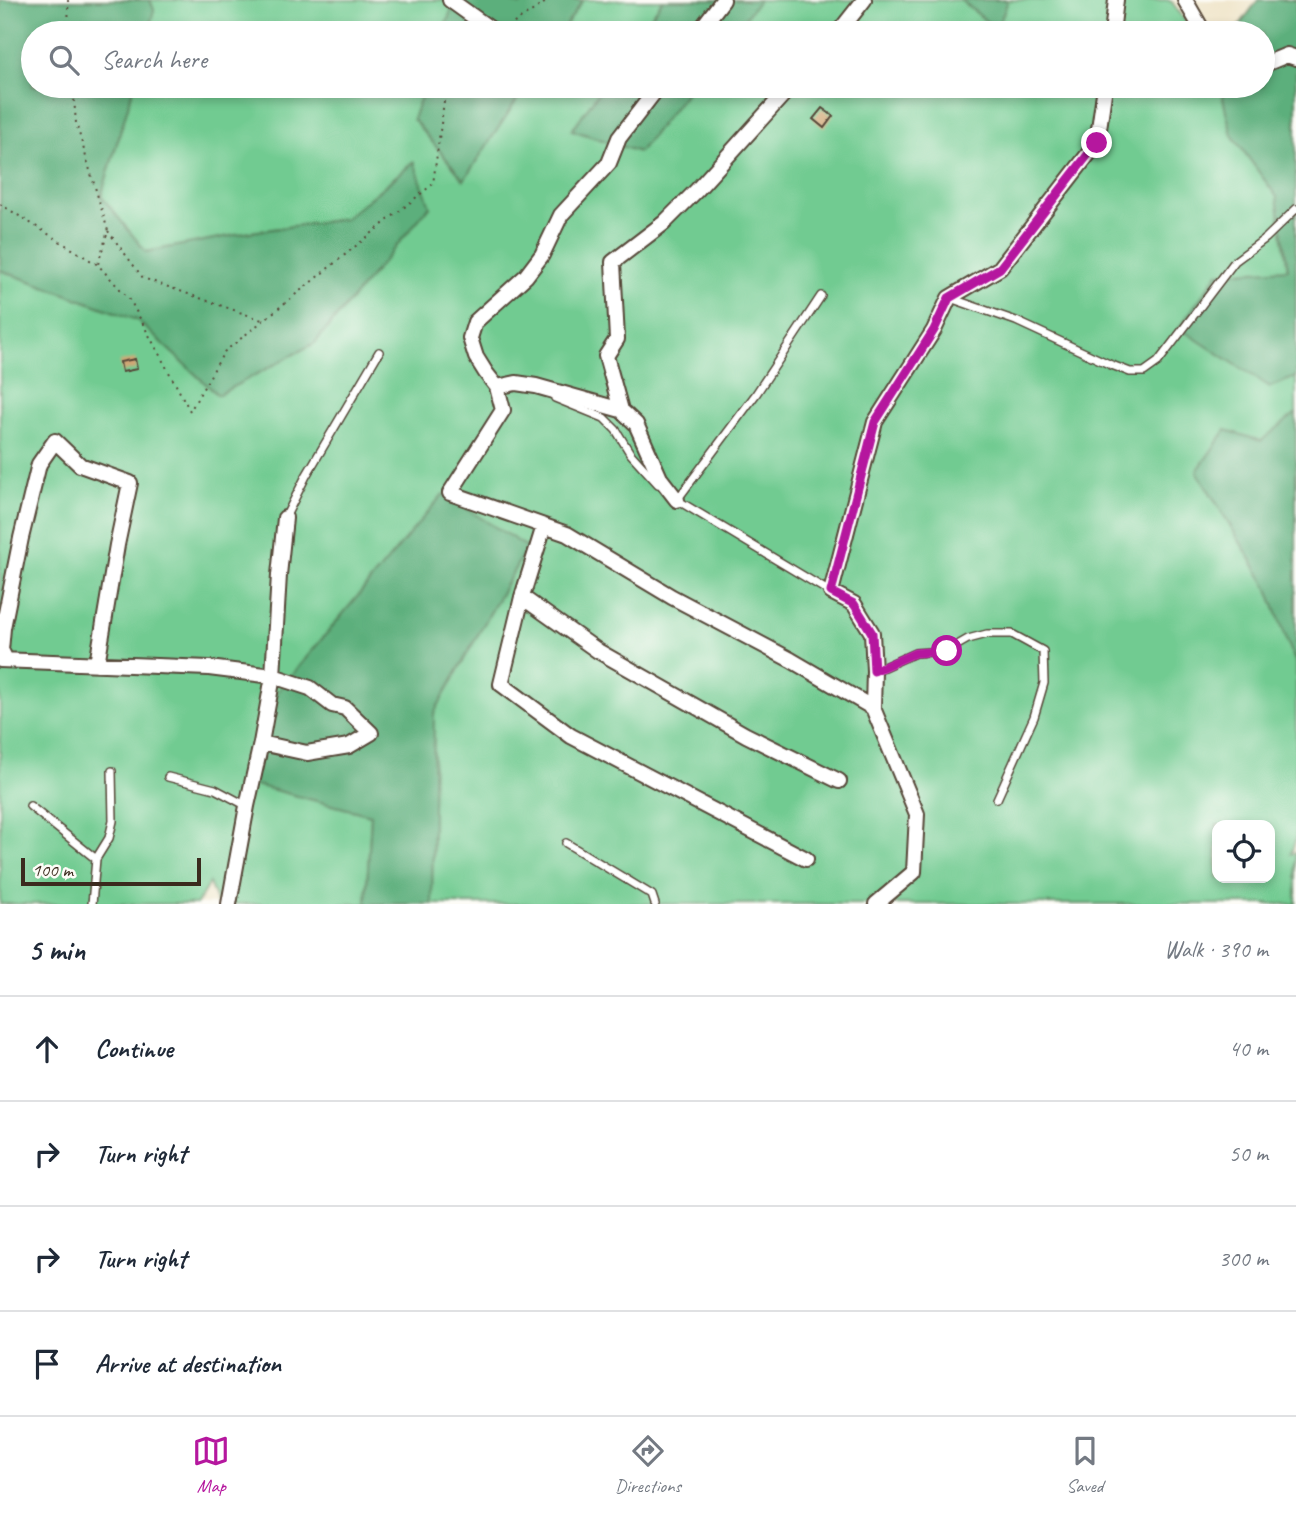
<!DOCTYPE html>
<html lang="en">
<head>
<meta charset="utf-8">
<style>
	body { margin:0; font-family:Caveat,sans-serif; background:#f6f6f7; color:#1f2937 }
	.controls { position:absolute; right:21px; bottom:21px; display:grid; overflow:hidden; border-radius:14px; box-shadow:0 4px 10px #0003 }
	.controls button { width:63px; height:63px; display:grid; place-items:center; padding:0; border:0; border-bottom:2px solid #e0e1e3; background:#fff; color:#1f2937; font:35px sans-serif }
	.scale { position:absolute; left:21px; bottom:18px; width:180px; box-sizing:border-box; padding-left:7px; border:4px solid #3b2a1e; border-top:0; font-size:19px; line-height:24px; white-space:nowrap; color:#3b2a1e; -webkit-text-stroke:5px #fdfcf7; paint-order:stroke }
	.stop { position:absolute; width:21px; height:21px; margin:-16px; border:5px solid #b5179e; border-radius:50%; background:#fff }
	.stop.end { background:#b5179e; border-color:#fff; box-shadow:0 2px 7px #0008 }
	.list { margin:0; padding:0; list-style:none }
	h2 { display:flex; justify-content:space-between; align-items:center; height:91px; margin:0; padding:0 28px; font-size:30px }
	h2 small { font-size:23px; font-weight:400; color:#747a83 }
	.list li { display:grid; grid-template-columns:46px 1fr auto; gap:21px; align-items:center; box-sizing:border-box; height:105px; padding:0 28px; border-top:2px solid #e0e1e3 }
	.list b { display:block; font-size:26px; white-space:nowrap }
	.list em { font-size:23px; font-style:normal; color:#747a83 }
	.icon { flex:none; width:38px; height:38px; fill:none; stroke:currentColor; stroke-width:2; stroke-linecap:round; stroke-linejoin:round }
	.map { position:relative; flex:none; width:1296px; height:904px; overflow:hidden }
	.search { position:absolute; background:#fff; box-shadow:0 4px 10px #0003; left:21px; right:21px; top:21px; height:77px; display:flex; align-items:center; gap:18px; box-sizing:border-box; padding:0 24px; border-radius:38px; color:#747a83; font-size:26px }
	.sheet { height:511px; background:#fff }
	nav { display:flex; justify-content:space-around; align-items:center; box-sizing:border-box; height:98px; border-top:2px solid #e0e1e3; background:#fff; font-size:19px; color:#747a83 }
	nav a { display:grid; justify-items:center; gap:4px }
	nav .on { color:#b5179e }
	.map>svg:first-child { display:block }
	.green { fill:#71cb91; stroke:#567a58; stroke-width:2; fill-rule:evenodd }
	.forest { fill:#5caf7b; stroke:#4c6c4c; stroke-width:2 }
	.building { fill:#d0a674 }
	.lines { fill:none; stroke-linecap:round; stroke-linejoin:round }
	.lane-casing { stroke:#564638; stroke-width:10 }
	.street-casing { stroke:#564638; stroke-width:18 }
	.path { stroke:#564638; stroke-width:2; stroke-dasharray:2 5; stroke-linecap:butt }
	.lane { stroke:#fff; stroke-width:7 }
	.street { stroke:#fff; stroke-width:14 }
	.route { stroke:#b5179e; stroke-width:9 }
</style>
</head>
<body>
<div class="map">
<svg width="1296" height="904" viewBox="0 0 1296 904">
	<rect width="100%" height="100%" fill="#fdfcf7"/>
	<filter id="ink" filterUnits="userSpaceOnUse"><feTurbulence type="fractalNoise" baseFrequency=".0143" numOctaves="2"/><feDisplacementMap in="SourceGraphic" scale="14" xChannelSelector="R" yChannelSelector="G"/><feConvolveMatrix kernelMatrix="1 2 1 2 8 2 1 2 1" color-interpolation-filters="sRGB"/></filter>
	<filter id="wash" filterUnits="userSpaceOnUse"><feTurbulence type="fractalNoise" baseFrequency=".00686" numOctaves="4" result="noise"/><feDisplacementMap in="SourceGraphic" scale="28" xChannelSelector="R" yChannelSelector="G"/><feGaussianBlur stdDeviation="1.57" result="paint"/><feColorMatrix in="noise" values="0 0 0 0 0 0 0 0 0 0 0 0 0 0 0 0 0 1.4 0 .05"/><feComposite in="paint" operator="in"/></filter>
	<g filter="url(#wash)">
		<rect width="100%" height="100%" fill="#f1e7ce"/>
		<path class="green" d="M150 0H455L443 33H148L154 10Z
			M583 0H663L640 33H561Z
			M759 0H961L997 30 1008 0H1167L1172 2 1194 33H733Z
			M134 86H425L413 119 464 179 526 86H603L572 130 639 152 691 86H1220L1232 135 1277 197 1288 270 1218 273 1270 387 1296 377V548L1197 471 1267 586 1296 664V838L1291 854 1296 853V904H432L434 713 527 547 252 784 371 815 366 904H217L209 883 197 904H0V270L137 320 218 395 430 207 413 162 344 219 251 232 146 252 101 197ZM1217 825H1270V878H1217Z"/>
		<path class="forest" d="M0 0H150L154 10 148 33H33V86H134L101 196 146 252 251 232 344 219 414 162 430 206 315 343 218 395 137 320 0 270Z
			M455 0H504L520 5 526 0H583L561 33H443Z
			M663 0H759L733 33H640Z
			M961 0H1008L997 30Z
			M1258 0H1296V377L1270 387 1179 328 1218 273 1288 269 1277 197 1232 135 1220 86H1263V33H1234Z
			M425 86H526L464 180 413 119Z
			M603 86H691L639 152 572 130Z
			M1296 413V664L1267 586 1197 471 1226 430 1261 441Z
			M443 494 527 547 434 713 432 904H366L371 815 251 784 275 695Z"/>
		<g id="blocks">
			<path class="building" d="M822 108 833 116 824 128 813 119Z
				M135 359 137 369 122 372 120 362Z"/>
		</g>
	</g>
	<g filter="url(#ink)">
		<use href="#blocks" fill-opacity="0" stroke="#564638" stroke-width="2"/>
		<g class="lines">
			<g class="lane-casing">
				<path id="lane" d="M821 296 756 394 677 500 830 592
					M950 298 1016 321 1109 364 1130 372H1144L1158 362 1235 261 1266 238 1296 209
					M555 398 604 418 616 430 630 453 658 484
					M285 518 306 476 379 352
					M875 671 915 653 947 651 968 639 987 634H1012L1043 651 1044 683 1034 717 997 799
					M168 777 215 789 247 806
					M30 806 96 859
					M566 843 652 895 655 904
					M92 904 96 859 109 838 113 821 112 771"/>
			</g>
			<g class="street-casing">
				<path id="street" d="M450 0 496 33
					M1185 0 1204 33
					M698 33 723 0
					M838 33 864 0
					M1112 33 1116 0
					M1263 65 1287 55 1296 58
					M659 86 619 138 609 163 561 215 542 255 526 276 475 322 470 338 476 357 486 373 497 387 503 410 450 493 567 534 672 597 791 660 873 708
					M497 387 516 383 536 386 621 410 636 424 660 478 677 500
					M621 410 606 356 617 339 613 262 664 223 697 190 791 86
					M544 526 522 597 501 684 571 736 806 859
					M522 597 598 651 746 735 839 781
					M0 660 209 668 273 676 310 688 332 705 345 708 371 733 349 746 307 753 261 743
					M6 660 1 650 3 628 21 538 39 464 55 441 80 465 130 483 117 545 97 664
					M229 904 247 806 261 743 273 676 279 575 285 518
					M876 904 914 872 917 814 873 708 874 671 872 633 854 604 831 592 875 422 934 330 949 298 1000 268 1097 143 1105 86"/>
			</g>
			<path class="path" d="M68 0 69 33
				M508 27 549 0
				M73 86 76 123 108 231 98 264
				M0 204 98 265 130 300 190 411 224 352 433 184 446 86
				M108 231 143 278 262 320"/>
			<use href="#lane" class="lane"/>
			<use href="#street" class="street"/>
		</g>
	</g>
	<g class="lines" filter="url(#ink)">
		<path class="route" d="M947 651 915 653 874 671 872 633 854 604 831 592 875 422 934 330 949 298 1000 268 1097 143"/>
	</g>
</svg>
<div class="controls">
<button><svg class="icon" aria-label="locate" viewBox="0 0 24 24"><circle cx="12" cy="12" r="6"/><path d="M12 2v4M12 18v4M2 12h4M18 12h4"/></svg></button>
</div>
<div class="scale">100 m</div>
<div class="stop" style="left:947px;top:651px"></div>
<div class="stop end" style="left:1097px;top:143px"></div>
<div class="search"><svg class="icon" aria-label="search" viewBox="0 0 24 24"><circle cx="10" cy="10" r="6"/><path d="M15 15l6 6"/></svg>Search here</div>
</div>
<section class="sheet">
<h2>5 min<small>Walk · 390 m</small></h2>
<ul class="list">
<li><svg class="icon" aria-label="ahead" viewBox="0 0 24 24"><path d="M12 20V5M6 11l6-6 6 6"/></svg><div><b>Continue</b></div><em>40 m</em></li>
<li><svg class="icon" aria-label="right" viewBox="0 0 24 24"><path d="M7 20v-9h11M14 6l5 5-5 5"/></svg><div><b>Turn right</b></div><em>50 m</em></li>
<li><svg class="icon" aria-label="right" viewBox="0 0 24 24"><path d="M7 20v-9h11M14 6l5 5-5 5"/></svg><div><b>Turn right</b></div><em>300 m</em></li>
<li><svg class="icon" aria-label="arrive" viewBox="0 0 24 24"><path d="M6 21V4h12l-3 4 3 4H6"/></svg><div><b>Arrive at destination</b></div></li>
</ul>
</section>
<nav>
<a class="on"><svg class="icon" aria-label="map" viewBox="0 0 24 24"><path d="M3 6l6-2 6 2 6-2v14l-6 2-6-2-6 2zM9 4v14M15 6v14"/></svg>Map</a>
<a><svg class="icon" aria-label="directions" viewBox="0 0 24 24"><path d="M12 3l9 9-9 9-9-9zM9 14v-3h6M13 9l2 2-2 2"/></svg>Directions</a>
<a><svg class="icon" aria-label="saved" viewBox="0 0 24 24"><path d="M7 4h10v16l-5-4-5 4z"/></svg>Saved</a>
</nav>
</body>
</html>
